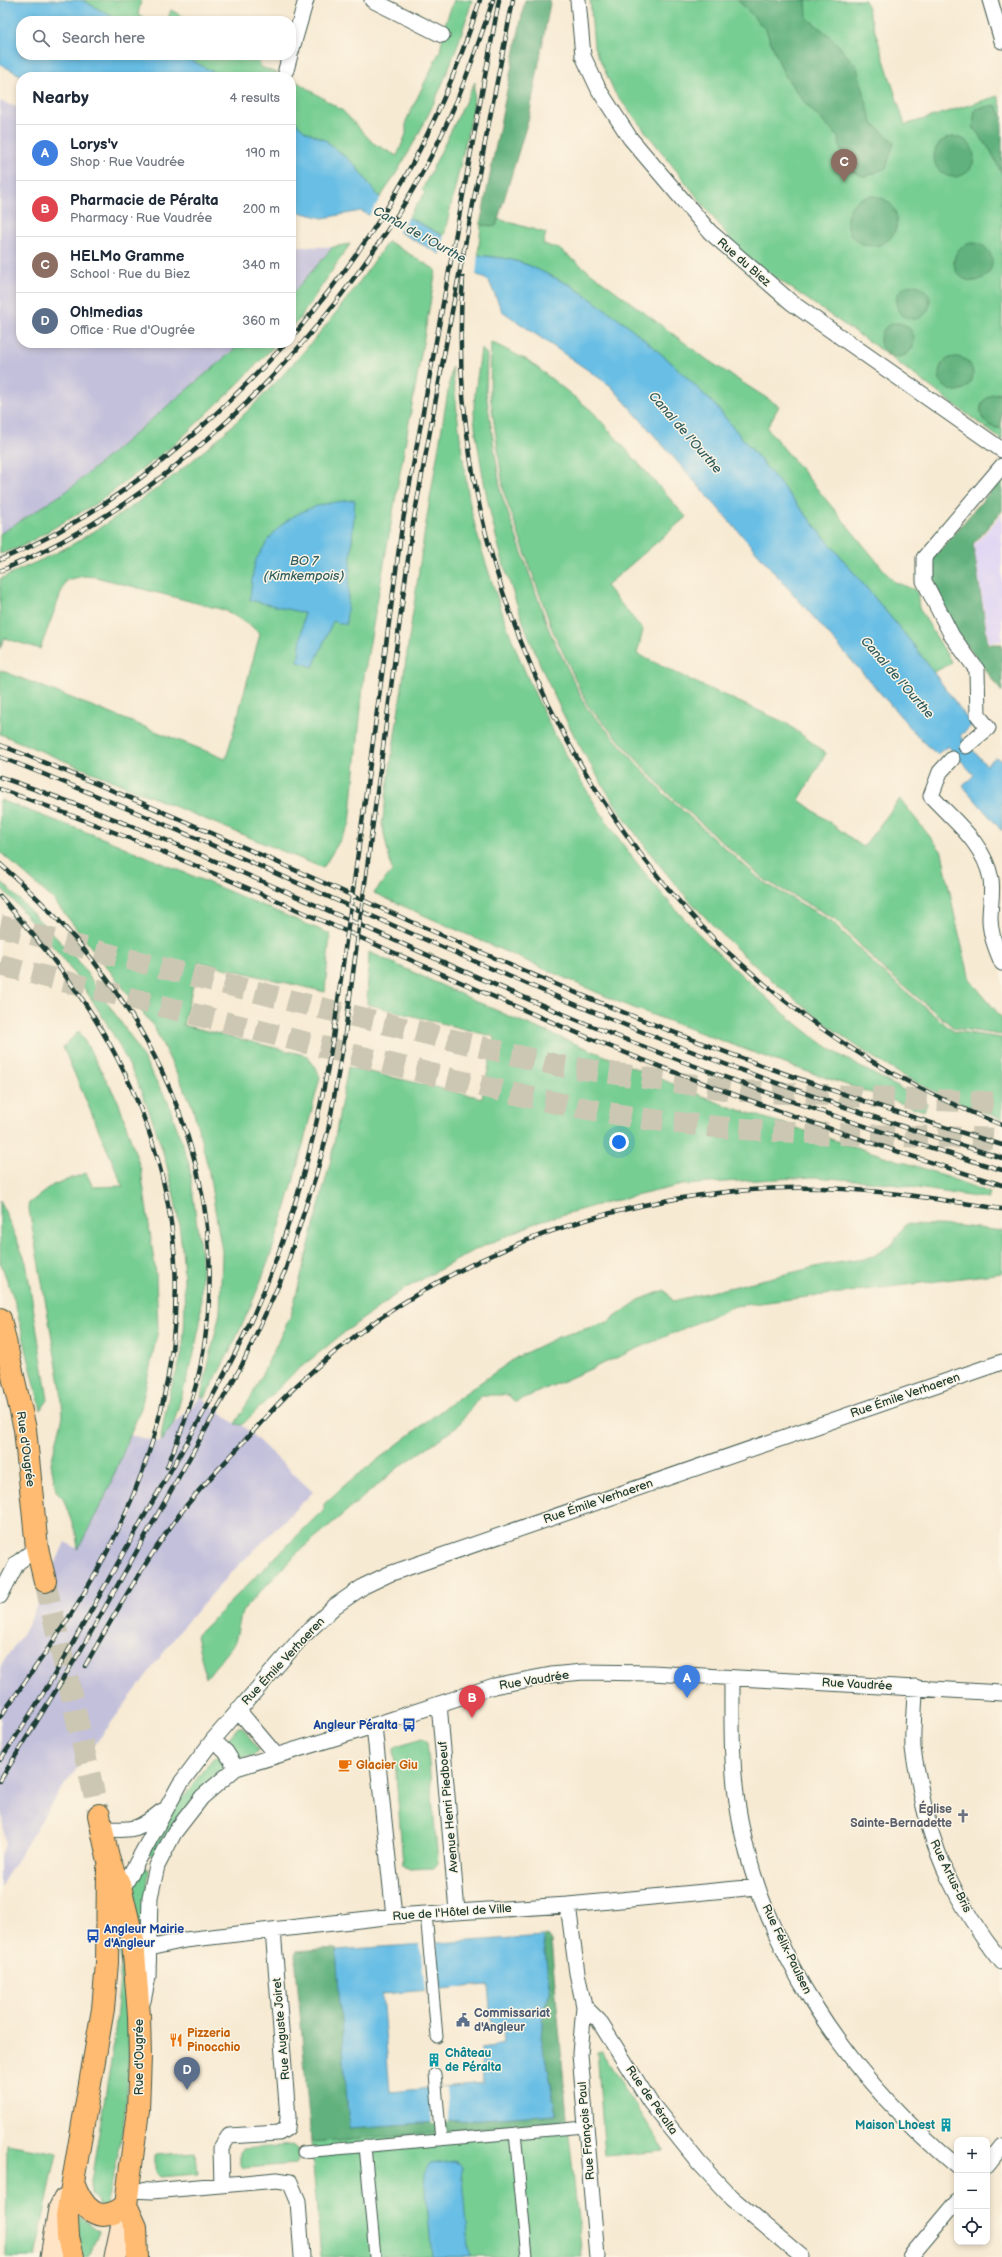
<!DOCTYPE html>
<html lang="en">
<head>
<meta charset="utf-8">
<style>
	body { margin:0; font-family:"Balsamiq Sans",sans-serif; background:#f2f2f3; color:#1f2937 }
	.controls { position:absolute; right:12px; bottom:12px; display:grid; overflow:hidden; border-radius:8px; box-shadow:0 2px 6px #0003 }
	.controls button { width:36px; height:36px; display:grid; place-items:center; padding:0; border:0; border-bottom:1px solid #e0e1e3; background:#fff; color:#1f2937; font:20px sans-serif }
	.you { position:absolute; left:619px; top:1142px; width:14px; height:14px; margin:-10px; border:3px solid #fff; border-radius:50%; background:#1a73e8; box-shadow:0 0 0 6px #1a73e833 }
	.badge { display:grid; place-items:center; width:26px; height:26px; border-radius:50%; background:#b5179e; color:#fff; font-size:13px; font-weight:700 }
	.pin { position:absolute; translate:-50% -33px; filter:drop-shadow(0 1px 2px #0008) }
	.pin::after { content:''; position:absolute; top:21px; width:14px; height:12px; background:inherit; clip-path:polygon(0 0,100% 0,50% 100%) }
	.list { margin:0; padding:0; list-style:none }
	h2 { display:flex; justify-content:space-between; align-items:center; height:52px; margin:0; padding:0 16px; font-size:17px }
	h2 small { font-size:13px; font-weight:400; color:#747a83 }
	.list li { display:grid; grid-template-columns:26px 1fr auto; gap:12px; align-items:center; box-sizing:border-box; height:56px; padding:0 16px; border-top:1px solid #e0e1e3 }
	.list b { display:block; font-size:15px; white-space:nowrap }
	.list p { margin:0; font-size:13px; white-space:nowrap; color:#747a83 }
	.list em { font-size:13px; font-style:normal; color:#747a83 }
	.icon { flex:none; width:22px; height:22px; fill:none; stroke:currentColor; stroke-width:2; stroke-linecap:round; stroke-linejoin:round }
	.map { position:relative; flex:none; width:1002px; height:2257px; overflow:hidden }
	.search { position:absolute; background:#fff; box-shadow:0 2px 6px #0003; left:16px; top:16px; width:280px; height:44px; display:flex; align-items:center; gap:10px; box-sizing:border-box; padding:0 14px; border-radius:16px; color:#747a83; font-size:15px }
	.panel { position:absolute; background:#fff; box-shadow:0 2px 6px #0003; left:16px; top:72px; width:280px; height:276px; border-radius:16px }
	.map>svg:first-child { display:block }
	.built { fill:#dfd4f5 }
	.industrial { fill:#c3c0db }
	.green { fill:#77ce93; stroke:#4b8664; fill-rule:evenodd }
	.forest { fill:#61b17d; stroke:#407758 }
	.water { fill:#68bee5; stroke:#447e8c; fill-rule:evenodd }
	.pier { fill:#f7ead3 }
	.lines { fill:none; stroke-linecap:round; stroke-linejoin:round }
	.primary-tunnel { stroke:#ccc7b3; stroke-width:22; stroke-dasharray:22 11; stroke-linecap:butt }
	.motorway-tunnel { stroke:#ccc7b3; stroke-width:22; stroke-dasharray:22 11; stroke-linecap:butt }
	.pedestrian-casing { stroke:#3f574c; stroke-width:13 }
	.minor-casing { stroke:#3f574c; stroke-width:17 }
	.secondary-casing { stroke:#3f574c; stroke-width:23 }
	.primary-casing { stroke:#3f574c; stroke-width:24 }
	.pedestrian { stroke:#fff; stroke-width:11 }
	.minor { stroke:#fff; stroke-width:15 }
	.secondary { stroke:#ffe4c6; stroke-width:21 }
	.primary { stroke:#febb71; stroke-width:22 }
	.rail-casing { stroke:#1f3d34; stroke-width:4.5 }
	.rail { stroke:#fcf5e5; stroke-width:3; stroke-dasharray:9; stroke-linecap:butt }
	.labels { text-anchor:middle; stroke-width:3; stroke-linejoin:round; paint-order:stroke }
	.street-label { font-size:12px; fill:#1f3d34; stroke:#fcf5e5 }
	.transit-label { font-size:12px; font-weight:bold; fill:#164399; stroke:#fcf5e5; text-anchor:end }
	.food-label { font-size:12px; font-weight:bold; fill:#c56008; stroke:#fcf5e5; text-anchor:start }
	.worship-label { font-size:12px; font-weight:bold; fill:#5b616d; stroke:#fcf5e5; text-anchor:end }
	.service-label { font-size:12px; font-weight:bold; fill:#4e5e75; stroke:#fcf5e5; text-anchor:start }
	.culture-label { font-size:12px; font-weight:bold; fill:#0d838f; stroke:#fcf5e5; text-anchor:start }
	.water-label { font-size:13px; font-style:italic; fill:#315d60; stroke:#fcf5e5 }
</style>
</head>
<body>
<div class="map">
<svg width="1002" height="2257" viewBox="0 0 1002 2257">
	<rect width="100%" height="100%" fill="#fcf5e5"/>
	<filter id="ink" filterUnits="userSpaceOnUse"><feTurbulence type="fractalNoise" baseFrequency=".025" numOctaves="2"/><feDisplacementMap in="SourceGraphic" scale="8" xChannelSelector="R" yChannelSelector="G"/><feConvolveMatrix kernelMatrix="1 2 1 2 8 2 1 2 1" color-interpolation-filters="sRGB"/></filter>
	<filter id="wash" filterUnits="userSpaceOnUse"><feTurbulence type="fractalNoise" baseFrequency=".012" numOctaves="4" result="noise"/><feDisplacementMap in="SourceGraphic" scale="16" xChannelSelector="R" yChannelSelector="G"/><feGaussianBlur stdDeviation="0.9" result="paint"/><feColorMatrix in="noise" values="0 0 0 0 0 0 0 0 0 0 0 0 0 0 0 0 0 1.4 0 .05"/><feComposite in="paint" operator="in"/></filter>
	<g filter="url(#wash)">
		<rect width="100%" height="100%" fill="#f7ead3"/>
		<path class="built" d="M1002 514V641L989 642 974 545Z"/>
		<path class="industrial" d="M0 101 21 109V343H242L67 491 0 534Z
			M291 246 333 247 291 295Z
			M201 1397 235 1424 242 1425 313 1492 231 1573 185 1624 55 1798 0 1887V1857L6 1844 0 1804V1667L28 1625 65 1542 78 1549 105 1497 130 1435 160 1442 173 1425Z"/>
		<path class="green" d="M82 0H141L138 15 152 21H120Z
			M454 0H472C452 70 421 138 380 198L353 163 325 140 305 131 291 118V78L343 111 373 143 397 156 406 134V121L440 51 445 24Z
			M590 0H738L766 30 784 74 805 103 838 137 845 168 894 142 872 123 863 96 831 37 806 17V0H865L905 125 998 96 1002 110V118L996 105 973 127 991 151 1002 174V394L997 393 983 401C976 415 986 430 1002 428V440L878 348 743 255 615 93 594 47ZM953 137 960 138 971 166 964 174 946 138ZM954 259 976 281C963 282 954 272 954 259ZM950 358 972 379C967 389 960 392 949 389L939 377 941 365Z
			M171 10 191 21H167Z
			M182 55H254L257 57 261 67 288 77H222Z
			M475 82 473 109 444 236 408 217 425 193 422 190Z
			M498 219 546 233 543 244 559 249 709 361 779 406 767 428 893 581 917 591 919 608 952 663 932 673 912 643 714 404 674 365 625 323 572 286 528 265 509 259 478 255 481 225 496 226Z
			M388 241 436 270 364 676 350 824 323 868 0 734V670L226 759 260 634 249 624 224 610 96 577 84 576 66 580 40 649 4 638 0 649V579C24 567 50 557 73 544 203 468 305 365 388 241Z
			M350 244 298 321 291 328V295L333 247Z
			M491 342 529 361 592 411 686 517 606 586 643 630 637 654 701 685 786 723 826 753 799 800 863 847 900 799 942 852 954 913 970 980 1002 1018V1035L954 1028 881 967 835 919 765 880 666 792 588 706 552 629 504 493 490 394Z
			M242 343H277L237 385 174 445 100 501 21 547 0 554V534L67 491Z
			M481 348 487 355 486 392 501 493 549 630 586 707 664 794 763 882 833 922 879 969 953 1031 1002 1038V1119C970 1106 936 1094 906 1077 872 1058 841 1036 811 1012 665 900 569 762 511 587 496 543 486 498 479 452 477 439 474 425 474 412 474 391 479 369 481 348Z
			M452 367C457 413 462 459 470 504 476 535 487 567 497 597 544 740 623 867 735 969 765 997 803 1032 838 1054 867 1072 898 1086 927 1103L924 1111 779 1062 623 1004 374 893 392 871 382 824 425 529Z
			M0 800 105 839 330 934 325 992 199 962 183 1025 308 1056 320 1077C303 1145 287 1213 262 1278 246 1320 226 1359 205 1398L201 1397 220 1312 222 1252 208 1167 192 1105 154 1027 53 899 0 852Z
			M0 880 77 959 131 1037 168 1102 189 1164 202 1264 200 1323 193 1358 173 1425 160 1442C163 1425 166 1408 170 1391 174 1379 179 1366 182 1353 185 1331 185 1308 184 1286 182 1151 121 1020 31 921 21 909 11 897 0 887Z
			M369 952 513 1018 724 1105 928 1170 990 1193 988 1199 879 1182 814 1177 739 1181 682 1185 597 1205 540 1221 475 1250 401 1291 345 1332 295 1372 242 1425 235 1424 251 1397 291 1315 331 1159 348 1067 482 1098 495 1037 367 1004Z
			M79 1031 118 1101 141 1170 156 1274 158 1330 141 1408 105 1497 78 1549 76 1534 63 1498 56 1491 51 1463 63 1416 61 1389 28 1204 53 1185 86 1173 93 1187 123 1186 63 1047Z
			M0 1200 26 1262 48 1400 41 1410 14 1299 0 1261Z
			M906 1224 960 1226 1002 1231V1273L735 1306 515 1402 508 1395H481L457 1427 399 1467 298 1552 242 1611 235 1642 206 1678 196 1636 324 1509V1504L346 1484 451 1403 517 1357 558 1337 608 1322 639 1300 665 1290 673 1301 824 1265 870 1258 891 1245Z
			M238 1727H242L258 1749 255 1755 238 1759 226 1744V1741Z
			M423 1738 427 1741 438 1863 434 1868 409 1869 403 1865 394 1749 399 1745Z
			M221 1755 227 1765 224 1769 198 1793 156 1857 147 1853 163 1823 213 1758Z
			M141 1866 149 1870 142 1935 131 1894Z
			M120 1933H125C127 1986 131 2039 127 2092 124 2131 116 2168 106 2206L102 2208 90 2194V2187L114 2043 120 1976Z
			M601 2051 665 2151 605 2156 597 2052Z
			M567 2116 582 2257H321L311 2142 555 2122Z
			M7 2144 57 2153 35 2257H6Z
			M293 2145 297 2148 298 2161 295 2164 244 2168 240 2165V2152L243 2149Z
			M196 2152 198 2174 160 2177 155 2172V2155Z
			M75 2215H78L99 2231 88 2257H80Z"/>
		<path class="forest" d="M525 0H550V3L529 117 496 226 480 225Z
			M738 0H806L807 18 831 37 857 67 872 123 894 142 886 168 865 177 845 168 838 137 805 103 784 74 766 30Z
			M996 105 1002 118V174L991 151 973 127 975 109Z
			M934 157a20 20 0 1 1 40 0a20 20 0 1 1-40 0Z
			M847 221a25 25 0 1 1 50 0a25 25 0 1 1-50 0Z
			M954 262a19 19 0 1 1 38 0a19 19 0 1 1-38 0Z
			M896 302a17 17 0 1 1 34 0a17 17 0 1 1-34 0Z
			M880 340a17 17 0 1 1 34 0a17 17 0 1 1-34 0Z
			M939 374a17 17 0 1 1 34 0a17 17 0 1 1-34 0Z
			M993 394H1002L1001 428C979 429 973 403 993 394Z
			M1002 478V511L973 544 988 644H1002V692L956 632 933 580 932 559Z
			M543 1936H547L551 1940 567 2116 555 2122 311 2142 295 1954 297 1951 336 1948 349 2128 556 2114 541 2037 543 2013 550 1992Z"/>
		<path class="water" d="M0 0H82L120 21H21V55H182L222 77H24L0 64Z
			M291 118 305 131 325 140 353 163 380 198 408 217 478 255 509 259 528 265 572 286 625 323 674 365 714 404 912 643 972 725 960 736 986 765 996 757 1002 762V831L963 786 974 775 948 746 937 754 924 743 611 386 502 311 489 281 361 211 323 218 291 210Z
			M355 500 346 625 333 621 313 667 298 662 304 613 250 600C251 588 252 575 255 563 256 558 261 552 264 547 283 513 318 502 355 500Z
			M543 1936 550 1992 543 2013 541 2037 556 2114 349 2128 336 1950ZM488 1985 492 2030H503L504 2043 494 2045V2047L481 2049 483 2083 390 2092 382 1994Z
			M455 2161 462 2168 470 2257H432L424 2172 430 2164Z"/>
		<path class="pier" d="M381 197 410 215 398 233 368 217Z
			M444 234 478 253 476 276 440 256Z
			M436 1942 440 1990 425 1991 420 1943Z
			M446 2087 449 2122 432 2124 429 2088Z"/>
	</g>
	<g filter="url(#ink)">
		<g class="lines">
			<path class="primary-tunnel" d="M45 1581 99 1815"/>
			<path class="motorway-tunnel" d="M0 926 288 1000 560 1066 738 1091 1002 1103
				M0 965C126 997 252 1029 378 1061 469 1083 560 1107 654 1120 769 1135 886 1135 1002 1139"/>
			<g class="pedestrian-casing">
				<path id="pedestrian" d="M426 1913 437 2037
					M435 2074 441 2140
					M515 2133 527 2257
					M365 2146 375 2257
					M303 2152 585 2127"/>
			</g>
			<g class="minor-casing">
				<path id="minor" d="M372 0 442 35
					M578 0 583 56 599 90 630 138 710 232 792 303 1002 450
					M990 0 1002 41
					M291 52 306 0
					M286 70 290 55
					M966 746 988 728 978 715 977 670 952 636 924 581V558L1002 466
					M952 759 940 772 931 796C954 821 984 843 991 879 993 891 990 906 990 919 990 934 996 949 1002 963
					M0 1596 17 1563 37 1548
					M732 1678C732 1719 731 1761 737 1802 758 1946 848 2076 957 2167
					M915 1687C915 1707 912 1728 913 1748 914 1759 917 1770 919 1781 930 1850 958 1907 1002 1962
					M439 1704 457 1911
					M238 1710 276 1755
					M374 1726 394 1916
					M213 1740 226 1752 236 1768
					M103 1829C134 1830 137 1831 162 1811
					M119 1895 180 1784 213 1740 302 1637 335 1606 364 1586 389 1574 1002 1362
					M568 1905 577 1973 584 2006 599 2021 650 2102 699 2163 732 2198 802 2257
					M149 1948 185 1940 394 1916 568 1905 757 1887
					M143 2001 148 1977 150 1897 157 1866 174 1833 202 1797 236 1768 357 1731 494 1686 551 1675 583 1672 652 1673 1002 1693
					M584 2006 580 2054 597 2257
					M987 2165 1002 2146
					M222 2185 221 2148 229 2136 279 2133 287 2128 288 2117 273 1930
					M130 2190 152 2191 277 2180 290 2182 298 2201 302 2257
					M910 2257 957 2201"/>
			</g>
			<g class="secondary-casing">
				<path id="secondary" d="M51 2257 59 2209 64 2199
					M115 2257 126 2205"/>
			</g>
			<g class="primary-casing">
				<path id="primary" d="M0 1319 25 1429 37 1548 45 1581
					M99 1815 108 1858 121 1890 133 1941 139 2016 140 2057 138 2110 126 2205 136 2227 137 2257
					M73 2182C83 2209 99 2227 126 2205
					M73 2257 68 2237 67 2216 103 2009 107 1963 108 1869"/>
			</g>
			<use href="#pedestrian" class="pedestrian"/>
			<use href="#minor" class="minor"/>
			<use href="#secondary" class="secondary"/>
			<use href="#primary" class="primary"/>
			<g class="rail-casing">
				<path id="rail" d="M463 278C444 521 547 772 718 943 729 954 742 964 754 975 828 1040 910 1089 1002 1125
					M291 338C306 322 319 303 333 286 403 195 445 109 480 0
					M0 560C113 513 204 431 286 343
					M0 571C138 513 252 412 342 294 381 243 416 190 443 132 463 89 478 45 493 0
					M0 745C206 825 404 923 608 1006 737 1059 869 1105 1002 1145
					M0 757C204 836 401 933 603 1016 734 1070 867 1117 1002 1158
					M0 777C205 847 398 947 599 1029 731 1082 866 1128 1002 1170
					M0 789C203 861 396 957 594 1040 727 1095 864 1142 1002 1185
					M0 864C146 990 239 1169 201 1364 194 1399 181 1433 167 1467
					M0 896C31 932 62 968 88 1008 202 1185 202 1370 105 1556 75 1613 37 1665 0 1717
					M85 1666C114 1615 144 1563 179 1515 197 1491 218 1470 238 1448 257 1427 275 1406 295 1387 428 1261 604 1193 786 1188 858 1186 931 1198 1002 1209
					M0 1760C49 1690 89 1613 132 1538 173 1465 218 1393 253 1316 293 1227 317 1135 333 1038L402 526 499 0
					M0 1781 82 1648 242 1365 285 1271 316 1175 328 1131 344 1041 412 529 453 306 513 0"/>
			</g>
			<use href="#rail" class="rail"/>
		</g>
	</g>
	<defs>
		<g id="bus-bare" transform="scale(1.08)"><path d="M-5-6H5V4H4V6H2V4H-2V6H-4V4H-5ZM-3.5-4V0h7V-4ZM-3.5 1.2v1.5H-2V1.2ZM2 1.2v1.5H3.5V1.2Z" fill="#1a4fb4" stroke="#fcf5e5" stroke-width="2.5" paint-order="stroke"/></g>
		<g id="cafe-bare" transform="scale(1.08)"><path d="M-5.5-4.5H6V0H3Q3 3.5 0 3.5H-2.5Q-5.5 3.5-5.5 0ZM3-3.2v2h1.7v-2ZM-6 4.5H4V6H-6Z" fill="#e8710a" stroke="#fcf5e5" stroke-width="2.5" paint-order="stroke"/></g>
		<g id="church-bare" transform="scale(1.08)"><path d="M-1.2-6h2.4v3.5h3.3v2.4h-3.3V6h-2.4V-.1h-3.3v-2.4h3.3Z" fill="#6b7280" stroke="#fcf5e5" stroke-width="2.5" paint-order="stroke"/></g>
		<g id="civic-bare" transform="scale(1.08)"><path d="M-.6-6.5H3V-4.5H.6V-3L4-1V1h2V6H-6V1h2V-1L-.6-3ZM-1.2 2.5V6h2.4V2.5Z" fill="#5c6f8a" stroke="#fcf5e5" stroke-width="2.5" paint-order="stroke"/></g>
		<g id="restaurant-bare" transform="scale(1.08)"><path d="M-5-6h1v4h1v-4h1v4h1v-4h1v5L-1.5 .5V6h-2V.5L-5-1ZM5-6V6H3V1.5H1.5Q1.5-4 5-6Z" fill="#e8710a" stroke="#fcf5e5" stroke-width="2.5" paint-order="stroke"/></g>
		<g id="building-bare" transform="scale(1.08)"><path d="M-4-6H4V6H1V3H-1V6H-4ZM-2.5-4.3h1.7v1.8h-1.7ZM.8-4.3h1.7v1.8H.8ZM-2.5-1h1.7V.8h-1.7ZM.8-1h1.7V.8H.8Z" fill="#0f9aa8" stroke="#fcf5e5" stroke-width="2.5" paint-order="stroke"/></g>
	</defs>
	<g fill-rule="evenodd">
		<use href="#bus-bare" x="409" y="1725"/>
		<use href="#cafe-bare" x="345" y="1765"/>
		<use href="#church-bare" x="963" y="1816"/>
		<use href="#bus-bare" x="93" y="1936"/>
		<use href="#civic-bare" x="463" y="2020"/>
		<use href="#restaurant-bare" x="176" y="2040"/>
		<use href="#building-bare" x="434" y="2060"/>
		<use href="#building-bare" x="946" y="2125"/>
	</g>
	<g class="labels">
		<g class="street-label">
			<text transform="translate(744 262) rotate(41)" y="4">Rue du Biez</text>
			<text transform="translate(905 1395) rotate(-19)" y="4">Rue Émile Verhaeren</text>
			<text transform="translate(26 1449) rotate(82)" y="4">Rue d'Ougrée</text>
			<text transform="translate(598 1501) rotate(-19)" y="4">Rue Émile Verhaeren</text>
			<text transform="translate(283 1661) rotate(-47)" y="4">Rue Émile Verhaeren</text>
			<text transform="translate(534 1680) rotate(-9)" y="4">Rue Vaudrée</text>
			<text transform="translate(857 1684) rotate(3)" y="4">Rue Vaudrée</text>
			<text transform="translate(448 1807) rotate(-95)" y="4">Avenue Henri Piedboeuf</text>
			<text transform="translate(951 1876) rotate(64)" y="4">Rue Artus-Bris</text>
			<text transform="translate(452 1912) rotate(-4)" y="4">Rue de l'Hôtel de Ville</text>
			<text transform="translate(787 1949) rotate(64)" y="4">Rue Félix-Paulsen</text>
			<text transform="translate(281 2029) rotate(-95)" y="4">Rue Auguste Joiret</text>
			<text transform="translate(139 2057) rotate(-90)" y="4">Rue d'Ougrée</text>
			<text transform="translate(652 2100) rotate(55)" y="4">Rue de Péralta</text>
			<text transform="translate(586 2131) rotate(-95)" y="4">Rue François Paul</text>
		</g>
		<g class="transit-label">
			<text x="398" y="1729">Angleur Péralta</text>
			<text x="104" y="1933" text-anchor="start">Angleur Mairie<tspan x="104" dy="14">d'Angleur</tspan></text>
		</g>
		<g class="food-label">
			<text x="356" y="1769">Glacier Giu</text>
			<text x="187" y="2037">Pizzeria<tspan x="187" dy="14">Pinocchio</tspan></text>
		</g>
		<g class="worship-label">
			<text x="952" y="1813">Église<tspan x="952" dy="14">Sainte-Bernadette</tspan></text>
		</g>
		<g class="service-label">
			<text x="474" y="2017">Commissariat<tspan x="474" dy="14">d'Angleur</tspan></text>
		</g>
		<g class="culture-label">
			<text x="445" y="2057">Château<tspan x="445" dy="14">de Péralta</tspan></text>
			<text x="935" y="2129" text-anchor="end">Maison Lhoest</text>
		</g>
		<g class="water-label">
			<text transform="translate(420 234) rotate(29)" y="5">Canal de l'Ourthe</text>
			<text transform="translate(686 432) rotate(49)" y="5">Canal de l'Ourthe</text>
			<text x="304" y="565">BO 7<tspan x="304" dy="15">(Kimkempois)</tspan></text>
			<text transform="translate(898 677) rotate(49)" y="5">Canal de l'Ourthe</text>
		</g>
	</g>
</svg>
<div class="controls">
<button>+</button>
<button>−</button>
<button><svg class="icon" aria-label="locate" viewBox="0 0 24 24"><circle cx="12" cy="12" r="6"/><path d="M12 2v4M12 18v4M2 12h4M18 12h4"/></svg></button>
</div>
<div class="you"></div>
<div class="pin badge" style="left:687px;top:1698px;background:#3f7fe0">A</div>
<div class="pin badge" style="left:472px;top:1718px;background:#e0444e">B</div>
<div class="pin badge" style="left:844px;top:182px;background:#8d6e63">C</div>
<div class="pin badge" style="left:187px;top:2090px;background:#5c6f8a">D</div>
<div class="search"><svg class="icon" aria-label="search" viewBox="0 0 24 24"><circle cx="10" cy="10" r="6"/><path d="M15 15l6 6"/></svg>Search here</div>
<section class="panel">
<h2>Nearby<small>4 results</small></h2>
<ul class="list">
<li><span class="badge" style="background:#3f7fe0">A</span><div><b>Lorys'v</b><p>Shop · Rue Vaudrée</p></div><em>190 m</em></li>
<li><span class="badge" style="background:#e0444e">B</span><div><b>Pharmacie de Péralta</b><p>Pharmacy · Rue Vaudrée</p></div><em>200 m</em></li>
<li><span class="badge" style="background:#8d6e63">C</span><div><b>HELMo Gramme</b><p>School · Rue du Biez</p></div><em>340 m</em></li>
<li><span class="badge" style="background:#5c6f8a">D</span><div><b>Oh!medias</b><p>Office · Rue d'Ougrée</p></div><em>360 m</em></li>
</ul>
</section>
</div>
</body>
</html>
